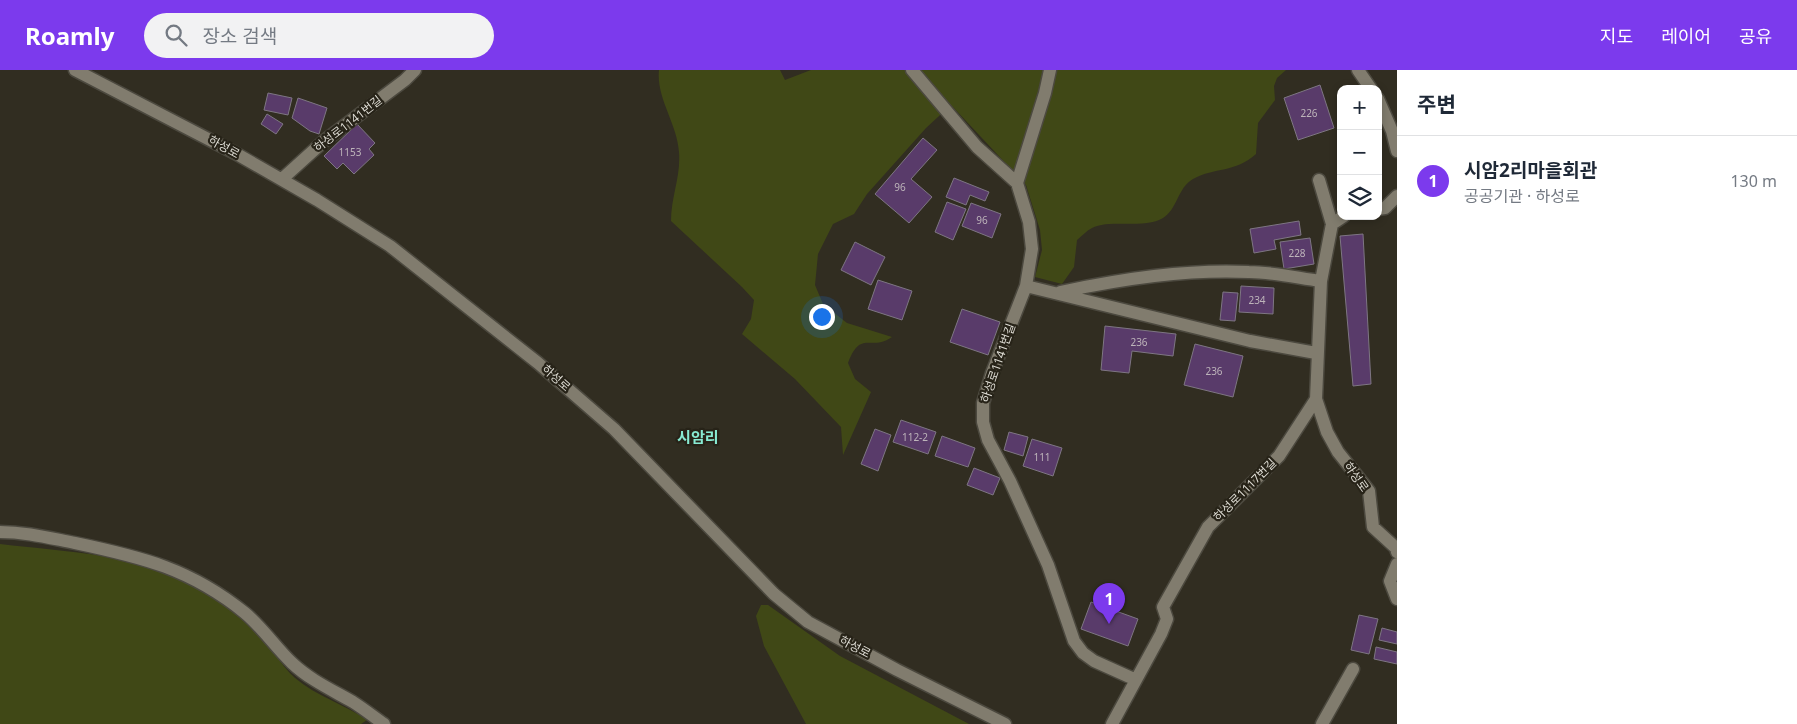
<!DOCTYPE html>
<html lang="ko">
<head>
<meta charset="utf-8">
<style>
	body { margin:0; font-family:"Noto Sans","Noto Sans KR",sans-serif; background:#f2f2f3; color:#1f2937 }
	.controls { position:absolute; right:15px; top:15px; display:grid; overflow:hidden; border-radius:10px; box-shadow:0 2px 8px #0003 }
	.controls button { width:45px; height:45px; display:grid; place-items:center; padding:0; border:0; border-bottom:1px solid #e0e1e3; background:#fff; color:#1f2937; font:25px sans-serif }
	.you { position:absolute; left:821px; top:246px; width:18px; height:18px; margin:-12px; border:4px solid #fff; border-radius:50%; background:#1a73e8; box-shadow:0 0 0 8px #1a73e833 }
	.badge { display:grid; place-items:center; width:32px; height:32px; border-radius:50%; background:#7c3aed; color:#fff; font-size:16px; font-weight:700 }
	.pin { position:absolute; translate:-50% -41px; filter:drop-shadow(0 1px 2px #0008) }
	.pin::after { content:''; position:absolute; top:26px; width:18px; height:15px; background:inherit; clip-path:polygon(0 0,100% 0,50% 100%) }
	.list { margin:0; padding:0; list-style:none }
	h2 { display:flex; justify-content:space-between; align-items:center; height:65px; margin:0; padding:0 20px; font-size:21px }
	h2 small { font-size:16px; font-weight:400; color:#747a83 }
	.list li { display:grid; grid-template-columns:32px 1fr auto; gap:15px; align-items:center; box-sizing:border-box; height:90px; padding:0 20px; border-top:1px solid #e0e1e3 }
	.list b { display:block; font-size:19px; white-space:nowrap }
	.list p { margin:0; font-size:16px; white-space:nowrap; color:#747a83 }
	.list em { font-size:16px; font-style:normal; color:#747a83 }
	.icon { flex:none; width:28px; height:28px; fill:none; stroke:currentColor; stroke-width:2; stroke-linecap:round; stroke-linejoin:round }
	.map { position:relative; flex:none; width:1397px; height:654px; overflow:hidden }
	header { display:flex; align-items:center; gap:30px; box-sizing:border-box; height:70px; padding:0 25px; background:#7c3aed; color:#fff }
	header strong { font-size:24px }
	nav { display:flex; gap:28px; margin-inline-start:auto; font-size:18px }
	.search { width:350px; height:45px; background:#f2f2f3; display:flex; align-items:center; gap:12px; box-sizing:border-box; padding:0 18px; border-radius:28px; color:#747a83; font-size:19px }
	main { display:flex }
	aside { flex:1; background:#fff }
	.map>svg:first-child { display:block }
	.green { fill:#404816 }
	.building { fill:#593b6a; stroke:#7e7683 }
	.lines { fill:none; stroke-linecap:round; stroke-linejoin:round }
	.minor-casing { stroke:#4c493f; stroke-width:15 }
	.minor { stroke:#817c6e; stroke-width:12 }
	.labels { text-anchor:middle; stroke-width:4.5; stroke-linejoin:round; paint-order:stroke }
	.number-label { font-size:10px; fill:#bdb4ba }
	.street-label { font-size:12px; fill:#dedcd4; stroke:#272318 }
	.quarter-label { font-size:15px; font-weight:bold; fill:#88ead2; stroke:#272318 }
</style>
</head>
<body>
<header>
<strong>Roamly</strong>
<div class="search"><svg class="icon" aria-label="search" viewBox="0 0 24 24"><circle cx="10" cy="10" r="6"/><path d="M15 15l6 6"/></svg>장소 검색</div>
<nav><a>지도</a><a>레이어</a><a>공유</a></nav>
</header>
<main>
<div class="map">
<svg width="1397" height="654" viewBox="0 0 1397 654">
	<rect width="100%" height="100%" fill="#312d21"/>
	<path class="green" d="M659 0H780L785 10 811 0H1286L1277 8 1274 16 1275 30 1258 53 1256 84C1235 103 1215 97 1193 109 1178 117 1177 140 1163 148 1146 159 1107 149 1092 158 1086 161 1082 166 1077 170L1074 197 1062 214 1035 207 1042 180 1040 160 1026 115 951 35 926 58 867 124 854 144 833 154 818 184 815 215 823 234 847 253 892 267C870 282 861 259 848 293L855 309 871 322 843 385 841 357 795 309 742 264 751 249 754 230 742 217 671 151C671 127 681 106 679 82 677 53 656 28 659 0Z
		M0 474C65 482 146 484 203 518 219 527 240 541 252 554 268 570 278 593 295 608 316 626 344 634 367 650L361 654H0Z
		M761 535H768L840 586 969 654H806L764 576 756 546Z"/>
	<path class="building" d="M1320 15 1334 58 1298 70 1284 28Z
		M268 23 292 28 288 45 264 40Z
		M298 28 327 38 319 64 310 61 292 48Z
		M267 44 283 54 276 64 261 54Z
		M357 54 375 73 369 79 374 85 354 104 343 93 337 99 324 86Z
		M923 68 937 80 911 109 932 127 909 153 875 124Z
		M954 108 989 122 985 131 970 125 966 135 946 127Z
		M947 132 966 139 953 170 935 162Z
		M971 133 1001 144 992 168 962 156Z
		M1299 151 1301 165 1274 170 1276 179 1254 183 1250 159Z
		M1363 164 1371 314 1353 316 1340 166Z
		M1310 168 1314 194 1284 199 1280 172Z
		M855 172 885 187 871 215 841 200Z
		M878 210 912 221 902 250 868 239Z
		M1241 216 1274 218 1273 244 1239 242Z
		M1223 222 1238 223 1235 251 1220 250Z
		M962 239 1000 252 988 285 950 272Z
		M1105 256 1176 264 1173 286 1132 281 1129 303 1101 300Z
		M1195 274 1243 286 1233 327 1184 315Z
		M901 350 936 362 928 384 893 372Z
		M875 359 891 365 878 401 861 394Z
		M1009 362 1028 367 1023 386 1004 380Z
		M942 366 975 378 968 397 935 386Z
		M1032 369 1062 378 1053 406 1023 396Z
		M974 398 1000 408 993 425 967 415Z
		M1091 532 1138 549 1128 576 1081 559Z
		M1359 545 1378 549 1369 584 1351 580Z
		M1382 558 1397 562V574L1379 570Z
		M1376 577 1397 582V594L1374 589Z"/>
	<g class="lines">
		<g class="minor-casing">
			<path id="minor" d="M75 0 235 83 317 130 390 176 538 293 614 359 774 524 808 552 897 600 1005 654
				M912 0 977 77 1017 113 1029 152 1032 179 1026 216 992 303 983 333V352L988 370 1010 411 1048 495 1074 571 1083 583 1094 591 1134 609
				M1358 0 1371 19
				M1378 29 1392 61 1397 81
				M282 109 324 71 405 10 415 0
				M1319 110 1332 154
				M1017 113 1045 23 1050 0
				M1378 139 1385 138 1397 126
				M1026 216 1250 271 1316 283
				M1060 222C1122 209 1186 199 1249 202 1273 202 1298 208 1321 211
				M1316 329 1327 362 1338 382 1369 421 1373 457 1396 478 1397 482
				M0 462C26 462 49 468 75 473 142 487 191 499 245 543 263 558 276 578 292 593 310 610 332 620 353 632 364 639 374 647 384 654
				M1397 494 1390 511 1397 529
				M1112 654 1161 564 1167 549 1163 537 1208 457 1279 386 1316 329 1321 211 1332 154 1344 146
				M1322 654 1353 599"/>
		</g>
		<use href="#minor" class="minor"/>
	</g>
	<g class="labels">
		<g class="number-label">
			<text x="1309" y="47">226</text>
			<text x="350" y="86">1153</text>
			<text x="900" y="121">96</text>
			<text x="982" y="154">96</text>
			<text x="1297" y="187">228</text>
			<text x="1257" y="234">234</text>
			<text x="1139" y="276">236</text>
			<text x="1214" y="305">236</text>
			<text x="915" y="371">112-2</text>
			<text x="1042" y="391">111</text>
		</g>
		<g class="street-label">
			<text transform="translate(348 54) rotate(-38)" y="4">하성로1141번길</text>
			<text transform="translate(224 77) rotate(29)" y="4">하성로</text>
			<text transform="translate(998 293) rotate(-71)" y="4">하성로1141번길</text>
			<text transform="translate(556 308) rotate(41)" y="4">하성로</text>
			<text transform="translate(1356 407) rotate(55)" y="4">하성로</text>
			<text transform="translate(1245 420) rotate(-45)" y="4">하성로1117번길</text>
			<text transform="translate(855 577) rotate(28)" y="4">하성로</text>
		</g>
		<g class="quarter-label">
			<text x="698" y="373">시암리</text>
		</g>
	</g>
</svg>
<div class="controls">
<button>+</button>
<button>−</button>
<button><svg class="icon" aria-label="layers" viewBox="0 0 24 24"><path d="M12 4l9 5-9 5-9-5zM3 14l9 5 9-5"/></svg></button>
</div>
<div class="you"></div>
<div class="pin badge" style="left:1109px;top:554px">1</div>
</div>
<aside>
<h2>주변<small></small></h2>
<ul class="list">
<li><span class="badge">1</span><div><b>시암2리마을회관</b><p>공공기관 · 하성로</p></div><em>130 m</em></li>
</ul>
</aside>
</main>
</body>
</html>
